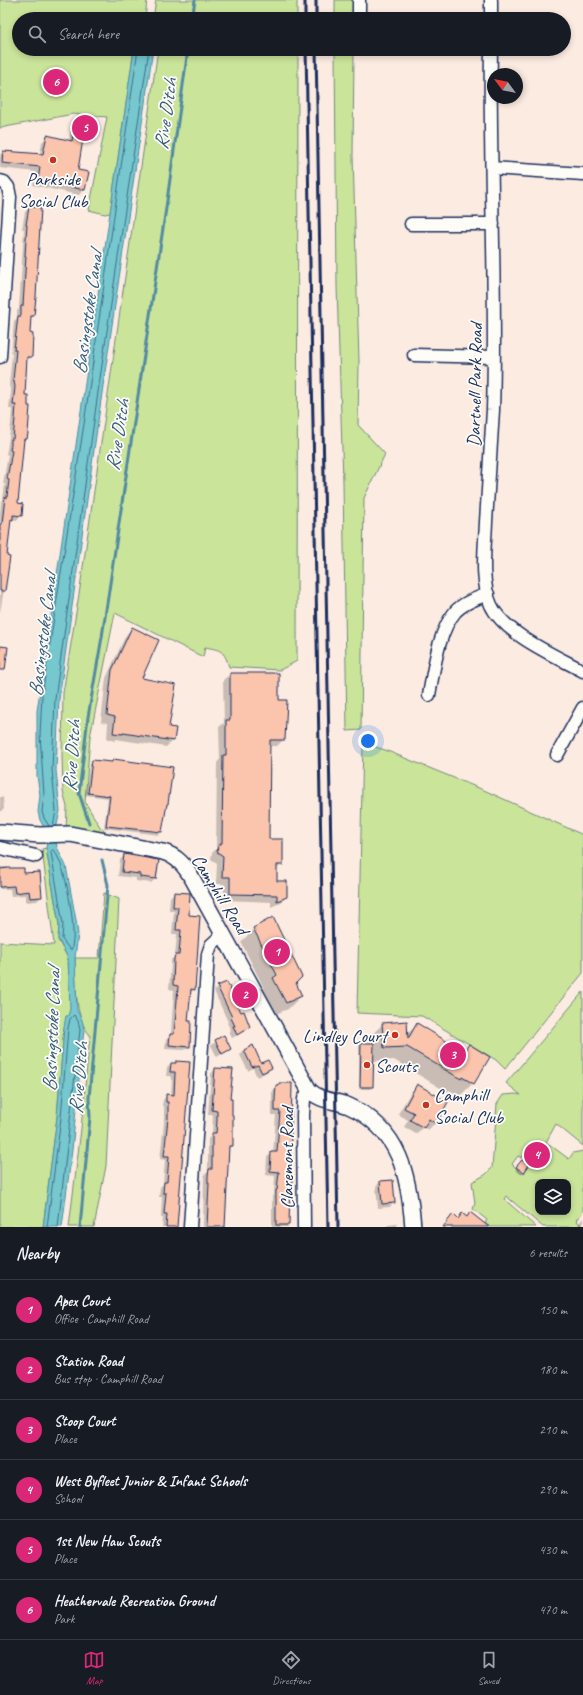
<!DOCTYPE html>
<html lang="en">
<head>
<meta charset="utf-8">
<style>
	body { margin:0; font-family:Caveat,sans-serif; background:#20242c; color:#f1f3f6 }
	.controls { position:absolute; right:12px; bottom:12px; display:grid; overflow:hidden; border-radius:8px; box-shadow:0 2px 6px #0003 }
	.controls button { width:36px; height:36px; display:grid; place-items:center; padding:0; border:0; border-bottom:1px solid #363941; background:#171b24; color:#f1f3f6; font:20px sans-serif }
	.compass { position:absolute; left:487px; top:68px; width:36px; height:36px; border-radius:50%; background:#171b24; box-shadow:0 2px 6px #0003; rotate:302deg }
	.you { position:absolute; left:368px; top:741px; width:14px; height:14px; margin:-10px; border:3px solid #fff; border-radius:50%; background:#1a73e8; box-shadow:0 0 0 6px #1a73e833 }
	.badge { display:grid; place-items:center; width:26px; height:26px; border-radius:50%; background:#db2777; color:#fff; font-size:13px; font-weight:700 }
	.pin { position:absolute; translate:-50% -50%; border:2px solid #fff; box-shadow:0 1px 4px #0006 }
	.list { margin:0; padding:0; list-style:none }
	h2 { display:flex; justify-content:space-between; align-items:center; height:52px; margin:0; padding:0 16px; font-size:17px }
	h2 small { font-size:13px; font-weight:400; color:#9ea1a6 }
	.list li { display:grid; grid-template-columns:26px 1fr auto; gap:12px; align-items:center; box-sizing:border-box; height:60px; padding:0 16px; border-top:1px solid #363941 }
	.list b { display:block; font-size:15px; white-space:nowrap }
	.list p { margin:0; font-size:13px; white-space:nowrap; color:#9ea1a6 }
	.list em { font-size:13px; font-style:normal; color:#9ea1a6 }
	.icon { flex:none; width:22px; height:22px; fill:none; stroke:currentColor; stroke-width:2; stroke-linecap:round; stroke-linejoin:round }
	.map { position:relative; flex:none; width:583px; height:1227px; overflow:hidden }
	.search { position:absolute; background:#171b24; box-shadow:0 2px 6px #0003; left:12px; right:12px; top:12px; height:44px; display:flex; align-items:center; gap:10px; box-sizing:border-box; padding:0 14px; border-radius:22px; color:#9ea1a6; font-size:15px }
	.sheet { height:412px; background:#171b24 }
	nav { display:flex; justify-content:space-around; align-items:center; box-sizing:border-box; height:56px; border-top:1px solid #363941; background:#171b24; font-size:11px; color:#9ea1a6 }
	nav a { display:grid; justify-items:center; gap:2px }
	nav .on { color:#db2777 }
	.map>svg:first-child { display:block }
	.green { fill:#cae49a; stroke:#728a7c; fill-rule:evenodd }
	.water { fill:#76c7ce; stroke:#528aa1 }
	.shadow { fill:#0003 }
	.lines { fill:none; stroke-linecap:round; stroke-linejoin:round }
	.shore { stroke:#3f6c8b; stroke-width:1 }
	.stream { stroke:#528aa1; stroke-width:3 }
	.building { fill:#fac4ad; stroke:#1b2f5e }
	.minor-casing { stroke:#1b2f5e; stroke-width:15 }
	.tertiary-casing { stroke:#1b2f5e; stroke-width:18 }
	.minor { stroke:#fdfcf7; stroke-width:12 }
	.tertiary { stroke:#fdfcf7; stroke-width:15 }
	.rail { stroke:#1b2f5e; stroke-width:3 }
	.poi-dot { fill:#c8321e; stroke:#fdfcf7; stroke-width:1.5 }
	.labels { text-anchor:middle; stroke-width:3.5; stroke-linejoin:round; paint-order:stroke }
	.poi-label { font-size:19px; fill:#1b2f5e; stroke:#fdfcf7; text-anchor:start }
	.street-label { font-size:19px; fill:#1b2f5e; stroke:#fdfcf7 }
	.water-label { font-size:20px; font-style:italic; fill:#365d80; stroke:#fdfcf7 }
</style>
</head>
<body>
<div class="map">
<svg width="583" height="1227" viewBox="0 0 583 1227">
	<rect width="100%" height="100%" fill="#fcebe1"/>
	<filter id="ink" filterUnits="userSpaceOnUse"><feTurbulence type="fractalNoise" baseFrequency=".025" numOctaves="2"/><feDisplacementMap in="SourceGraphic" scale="8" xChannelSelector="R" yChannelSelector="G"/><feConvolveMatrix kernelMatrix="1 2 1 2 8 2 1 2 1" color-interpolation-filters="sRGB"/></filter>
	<g filter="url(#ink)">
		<path class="green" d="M0 0H147L145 19H19V49H134L110 213 105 214 89 210 107 117 73 114 0 128Z
			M156 0H297V19H153Z
			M335 0H354V19H335Z
			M158 49H298L297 661 280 670 229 667C224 650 221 650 205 647L203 657 115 613 90 737 85 802 100 827 112 838 66 830 67 807 63 791 62 756 63 693 80 588Z
			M335 49H354L353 156 359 362 358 425 385 454 364 498 361 730 347 731 343 482 337 286Z
			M363 743 385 750 486 791 583 835V973L505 1069 496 1060 422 1016 357 1013Z
			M46 848 59 925 58 940 68 958 71 1009 64 1027 57 1117 43 1227H0V942L54 945 42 849Z
			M104 893 119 899 106 1166 94 1227H69L81 1129 90 1035C74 1019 76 980 75 958H99Z
			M583 992V1146L556 1124 546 1142 569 1159 573 1153 583 1151V1212L576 1220 583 1227H543L506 1196 504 1199 536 1227H490L485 1223 487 1220 473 1209 475 1203 472 1182 485 1175 492 1168 497 1104 503 1095 516 1094 521 1095 506 1083ZM527 1151 535 1157 522 1174 512 1164 518 1156 522 1158ZM538 1182H568V1212H538Z"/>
		<path class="water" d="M134 49H153L103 386 59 699 56 770 60 811 55 834 57 847 66 866 76 920 78 934 75 958 77 1010 82 1020 84 1029 72 1150 62 1227H43L57 1117 64 1027 66 1016H68L70 1009 68 958 58 939 59 924 46 848 48 835 40 820 38 812 40 795 37 776V711Z"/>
		<path class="shadow" d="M76 121 94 134 89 139 82 138 77 171 84 189 79 195 33 185 36 172 0 168V155L3 152 40 154 42 142 48 136 69 141 71 126Z
			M29 208 33 316 30 319 29 334 31 357 26 361 24 396 26 439 23 442 17 504 21 515 17 520 12 519 9 521 5 557H9L0 613V513L1 502 3 500 5 484H3L8 455 6 454 7 450 11 424 12 409H9L11 392 9 385 12 354H11L14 321 17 318V311L19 309 24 229H22L25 212Z
			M132 628 141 679 173 740 166 747 116 739 115 741 107 739 108 723 101 722 106 678 126 635Z
			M230 674 278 701 284 739 277 746H269L268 840 282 864 276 870V882L286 897 280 903 271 907V902L224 900V884H216L217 863 211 859 212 853 216 849 217 763 220 759 219 727 224 723 223 680Z
			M113 760 165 806 161 832 159 835 104 828 108 798 85 795 90 764 92 761 111 763Z
			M0 797H3L4 809 0 812Z
			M124 855 158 861 155 879 151 883 136 881V878L118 876 120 860Z
			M0 867H8V870L24 874 40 873 41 897 37 901 26 902V895L11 896 10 889H0Z
			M174 893 189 894 188 916 194 989 190 993 187 1022 189 1046 184 1050 165 1049 166 1039 171 1034 172 1018 174 990 169 989 171 964V960L175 956 177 934H172L174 911H169L170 897Z
			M254 929 295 984 301 996 288 1009 273 1015 260 992 264 988 241 942Z
			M218 987 249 1027 245 1031 232 1038 229 1032 231 1030 227 1023 228 1022 214 991Z
			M383 1024 406 1035 417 1025 463 1052 469 1046 473 1083 460 1096 449 1090 447 1092 394 1060 373 1061 372 1087 370 1089H359V1046L361 1044H370L369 1037Z
			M223 1037 230 1049 217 1057 211 1045Z
			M244 1050 260 1064 271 1068 267 1072 257 1077 253 1068 248 1071 240 1055Z
			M176 1062V1227H162L163 1218H161L162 1197H159L160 1187 163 1184 165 1160 160 1159 164 1123V1106H162L163 1100 167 1095 171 1096 172 1078 171 1076H166L167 1068 171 1064Z
			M215 1069 229 1100 232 1146 228 1149 224 1227H203L204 1175 208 1172V1139L212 1135 213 1115H208L211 1074Z
			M279 1084 291 1188 289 1190 288 1227H272V1196L274 1194 275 1176 266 1175 267 1157 273 1153 274 1142 276 1115H272V1090Z
			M418 1085 435 1123 428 1130 423 1127 416 1134 404 1127 408 1120 398 1114 411 1092Z
			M521 1163 528 1165 521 1174 515 1170Z
			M380 1182 394 1202 390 1207 378 1208 376 1186Z
			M583 1218V1227H576Z
			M397 1224V1227H386L388 1225Z"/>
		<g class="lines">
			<path class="shore" d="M49 826 44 818 42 812 44 795 40 734 42 695 84 424 138 49
				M53 826 56 811 52 770 55 699 99 385 149 49
				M53 850C65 860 73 916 73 933 74 938 72 943 72 949L70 950 62 939 63 924 51 852Z
				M47 1227 61 1118 68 1028 70 1019 74 1015 78 1021 80 1030 58 1227"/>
			<path class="stream" d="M192 19 195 0
				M89 823 79 793 88 717 102 637 166 208 188 49
				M80 1227 90 1117 89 1098 108 885 102 860"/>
		</g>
		<path class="building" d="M76 120 97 123 95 134 84 133 78 170 89 172 85 190 38 180 40 167 2 163 3 151 43 154 47 135 72 141Z
			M29 207 41 208 36 297 34 316H31L30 333 33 334 32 357H27L25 395H28V406H30L28 433 27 439H24L18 503 23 504 22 516 13 515V520L11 519 7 556 10 557 5 591H0V524H2L5 497H7L9 480 7 479 12 451 10 450 11 445V439H13L15 419 16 405H13L15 387 14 381H13L16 350H14L18 316H21V306H23L26 256H25L27 225H26Z
			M132 627 159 640 142 678 176 685 169 727 176 728 174 741 123 733V734L113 733 115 717 107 715 112 670Z
			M0 646 8 647 5 670H0Z
			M230 673H279V700H287L285 740H270L269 839H283V865H277V881H287V897L277 901V895L230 894V877H222L223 856 217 852 218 846 222 843 223 755H226V720H230Z
			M113 759 173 767 168 804H167L162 832 106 826 110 796 88 793 92 760 112 762Z
			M124 854 159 860 156 879 140 877V874L122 872Z
			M9 868H24V873L40 872 42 897 30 898 29 891 15 893 14 886 0 887V869Z
			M174 892 190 893 189 915 200 916 195 990 191 989 188 1021H191L190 1047 169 1045 170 1034H174L176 1013 178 986 173 985 174 959 175 955H179L181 930H176L178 907H173Z
			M273 917 302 977 296 983 302 996 286 1003 273 978 277 975 253 928Z
			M227 982 241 1012 244 1011 250 1027 237 1035 233 1026H235L231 1018 232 1017 217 986Z
			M407 1021 408 1039 417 1023 464 1052 469 1044 490 1057 474 1084 462 1077 461 1079 407 1047 384 1048 382 1023Z
			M224 1035 231 1049 222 1054 215 1040Z
			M361 1043H374L373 1087H360Z
			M253 1045 261 1063 268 1060 272 1068 262 1073 258 1065 252 1067 244 1050Z
			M176 1061 190 1062 177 1227H166L167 1214H164L166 1193H163L164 1182H167L169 1156H164L168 1118V1102H166V1094L174 1095 175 1074V1072H170L171 1063H176Z
			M215 1068 233 1069 230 1099H232V1115H233V1146H229L225 1227H207L209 1183H208V1176L209 1169H212V1133H216L217 1121V1111L212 1110Z
			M279 1083H292L290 1179H292V1189L290 1188 289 1225H276V1190H277L279 1172 270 1171 271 1152H277L278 1137 280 1111H275V1099L276 1085H279Z
			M417 1084 448 1102 436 1124 429 1119 424 1128 410 1120 414 1113 404 1108Z
			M522 1160 529 1165 524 1173 516 1167Z
			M393 1180 395 1203 382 1204 380 1181Z
			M470 1212 489 1227H443L453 1214 458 1219 462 1213 467 1217Z"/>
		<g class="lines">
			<g class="minor-casing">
				<path id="minor" d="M359 19V0
					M491 19V0
					M491 49C489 169 497 290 493 410 491 447 488 485 486 522 485 548 480 580 491 605 504 634 556 656 583 671
					M492 168 583 174
					M0 181 4 182 8 187 10 197 0 357
					M411 224H493
					M414 355 493 357
					M429 695C434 669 438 632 455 612 463 603 477 598 488 594
					M557 755 583 708
					M0 848 36 856
					M190 1227 208 954 211 945 223 934
					M304 1227 303 1115 304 1099 309 1090"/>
			</g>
			<g class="tertiary-casing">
				<path id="tertiary" d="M0 832 40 835 70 834 163 852C177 856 185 866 192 878L309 1090C321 1102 335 1100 349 1106 400 1129 409 1176 413 1227"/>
			</g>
			<use href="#minor" class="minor"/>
			<use href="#tertiary" class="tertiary"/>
			<path class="rail" d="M305 0V19
				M316 0V19
				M306 49 328 1227
				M316 49 338 1227"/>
		</g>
	</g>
	<g class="poi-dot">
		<circle cx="53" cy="160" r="4"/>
		<circle cx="395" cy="1035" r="4"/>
		<circle cx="367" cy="1065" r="4"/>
		<circle cx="426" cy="1105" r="4"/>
	</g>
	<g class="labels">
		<g class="poi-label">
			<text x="53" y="185" text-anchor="middle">Parkside<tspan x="53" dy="22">Social Club</tspan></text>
			<text x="387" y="1042" text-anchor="end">Lindley Court</text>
			<text x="375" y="1072">Scouts</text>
			<text x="434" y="1101">Camphill<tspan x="434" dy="22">Social Club</tspan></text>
		</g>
		<g class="street-label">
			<text transform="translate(474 385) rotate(-89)" y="7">Dartnell Park Road</text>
			<text transform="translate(221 894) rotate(58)" y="7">Camphill Road</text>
			<text transform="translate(286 1158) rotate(-90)" y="7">Claremont Road</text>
		</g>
		<g class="water-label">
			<text transform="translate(165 114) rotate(-82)" y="7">Rive Ditch</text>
			<text transform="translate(87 313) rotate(-82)" y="7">Basingstoke Canal</text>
			<text transform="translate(117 435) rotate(-81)" y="7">Rive Ditch</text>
			<text transform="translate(42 635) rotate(-83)" y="7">Basingstoke Canal</text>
			<text transform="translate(71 756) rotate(-86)" y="7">Rive Ditch</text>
			<text transform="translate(51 1030) rotate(-88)" y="7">Basingstoke Canal</text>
			<text transform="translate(78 1078) rotate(-85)" y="7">Rive Ditch</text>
		</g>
	</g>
</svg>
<div class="controls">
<button><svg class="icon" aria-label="layers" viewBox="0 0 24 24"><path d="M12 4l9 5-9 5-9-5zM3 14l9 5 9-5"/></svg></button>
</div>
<svg class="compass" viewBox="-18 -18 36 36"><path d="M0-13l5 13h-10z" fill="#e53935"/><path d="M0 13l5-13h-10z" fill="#9ea1a6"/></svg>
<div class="you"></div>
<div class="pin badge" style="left:277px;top:952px">1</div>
<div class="pin badge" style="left:245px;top:995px">2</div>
<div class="pin badge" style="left:453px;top:1055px">3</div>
<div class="pin badge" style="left:537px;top:1155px">4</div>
<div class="pin badge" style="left:85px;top:128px">5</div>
<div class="pin badge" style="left:56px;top:82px">6</div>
<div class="search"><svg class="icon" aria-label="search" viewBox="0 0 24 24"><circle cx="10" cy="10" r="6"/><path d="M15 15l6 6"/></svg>Search here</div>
</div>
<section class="sheet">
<h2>Nearby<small>6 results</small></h2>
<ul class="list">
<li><span class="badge">1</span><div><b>Apex Court</b><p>Office · Camphill Road</p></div><em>150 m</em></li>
<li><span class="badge">2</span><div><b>Station Road</b><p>Bus stop · Camphill Road</p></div><em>180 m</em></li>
<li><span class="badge">3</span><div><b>Stoop Court</b><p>Place</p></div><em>210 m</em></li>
<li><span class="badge">4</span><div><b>West Byfleet Junior &amp; Infant Schools</b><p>School</p></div><em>290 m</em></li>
<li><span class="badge">5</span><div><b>1st New Haw Scouts</b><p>Place</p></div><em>430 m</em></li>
<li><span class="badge">6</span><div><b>Heathervale Recreation Ground</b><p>Park</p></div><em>470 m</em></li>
</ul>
</section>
<nav>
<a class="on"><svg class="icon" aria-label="map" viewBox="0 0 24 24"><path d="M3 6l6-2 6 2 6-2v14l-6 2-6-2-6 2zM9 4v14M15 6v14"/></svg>Map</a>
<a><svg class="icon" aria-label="directions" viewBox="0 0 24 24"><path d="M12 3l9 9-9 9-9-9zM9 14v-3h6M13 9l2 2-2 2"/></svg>Directions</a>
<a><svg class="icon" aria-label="saved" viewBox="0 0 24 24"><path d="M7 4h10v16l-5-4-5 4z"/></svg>Saved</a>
</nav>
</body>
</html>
